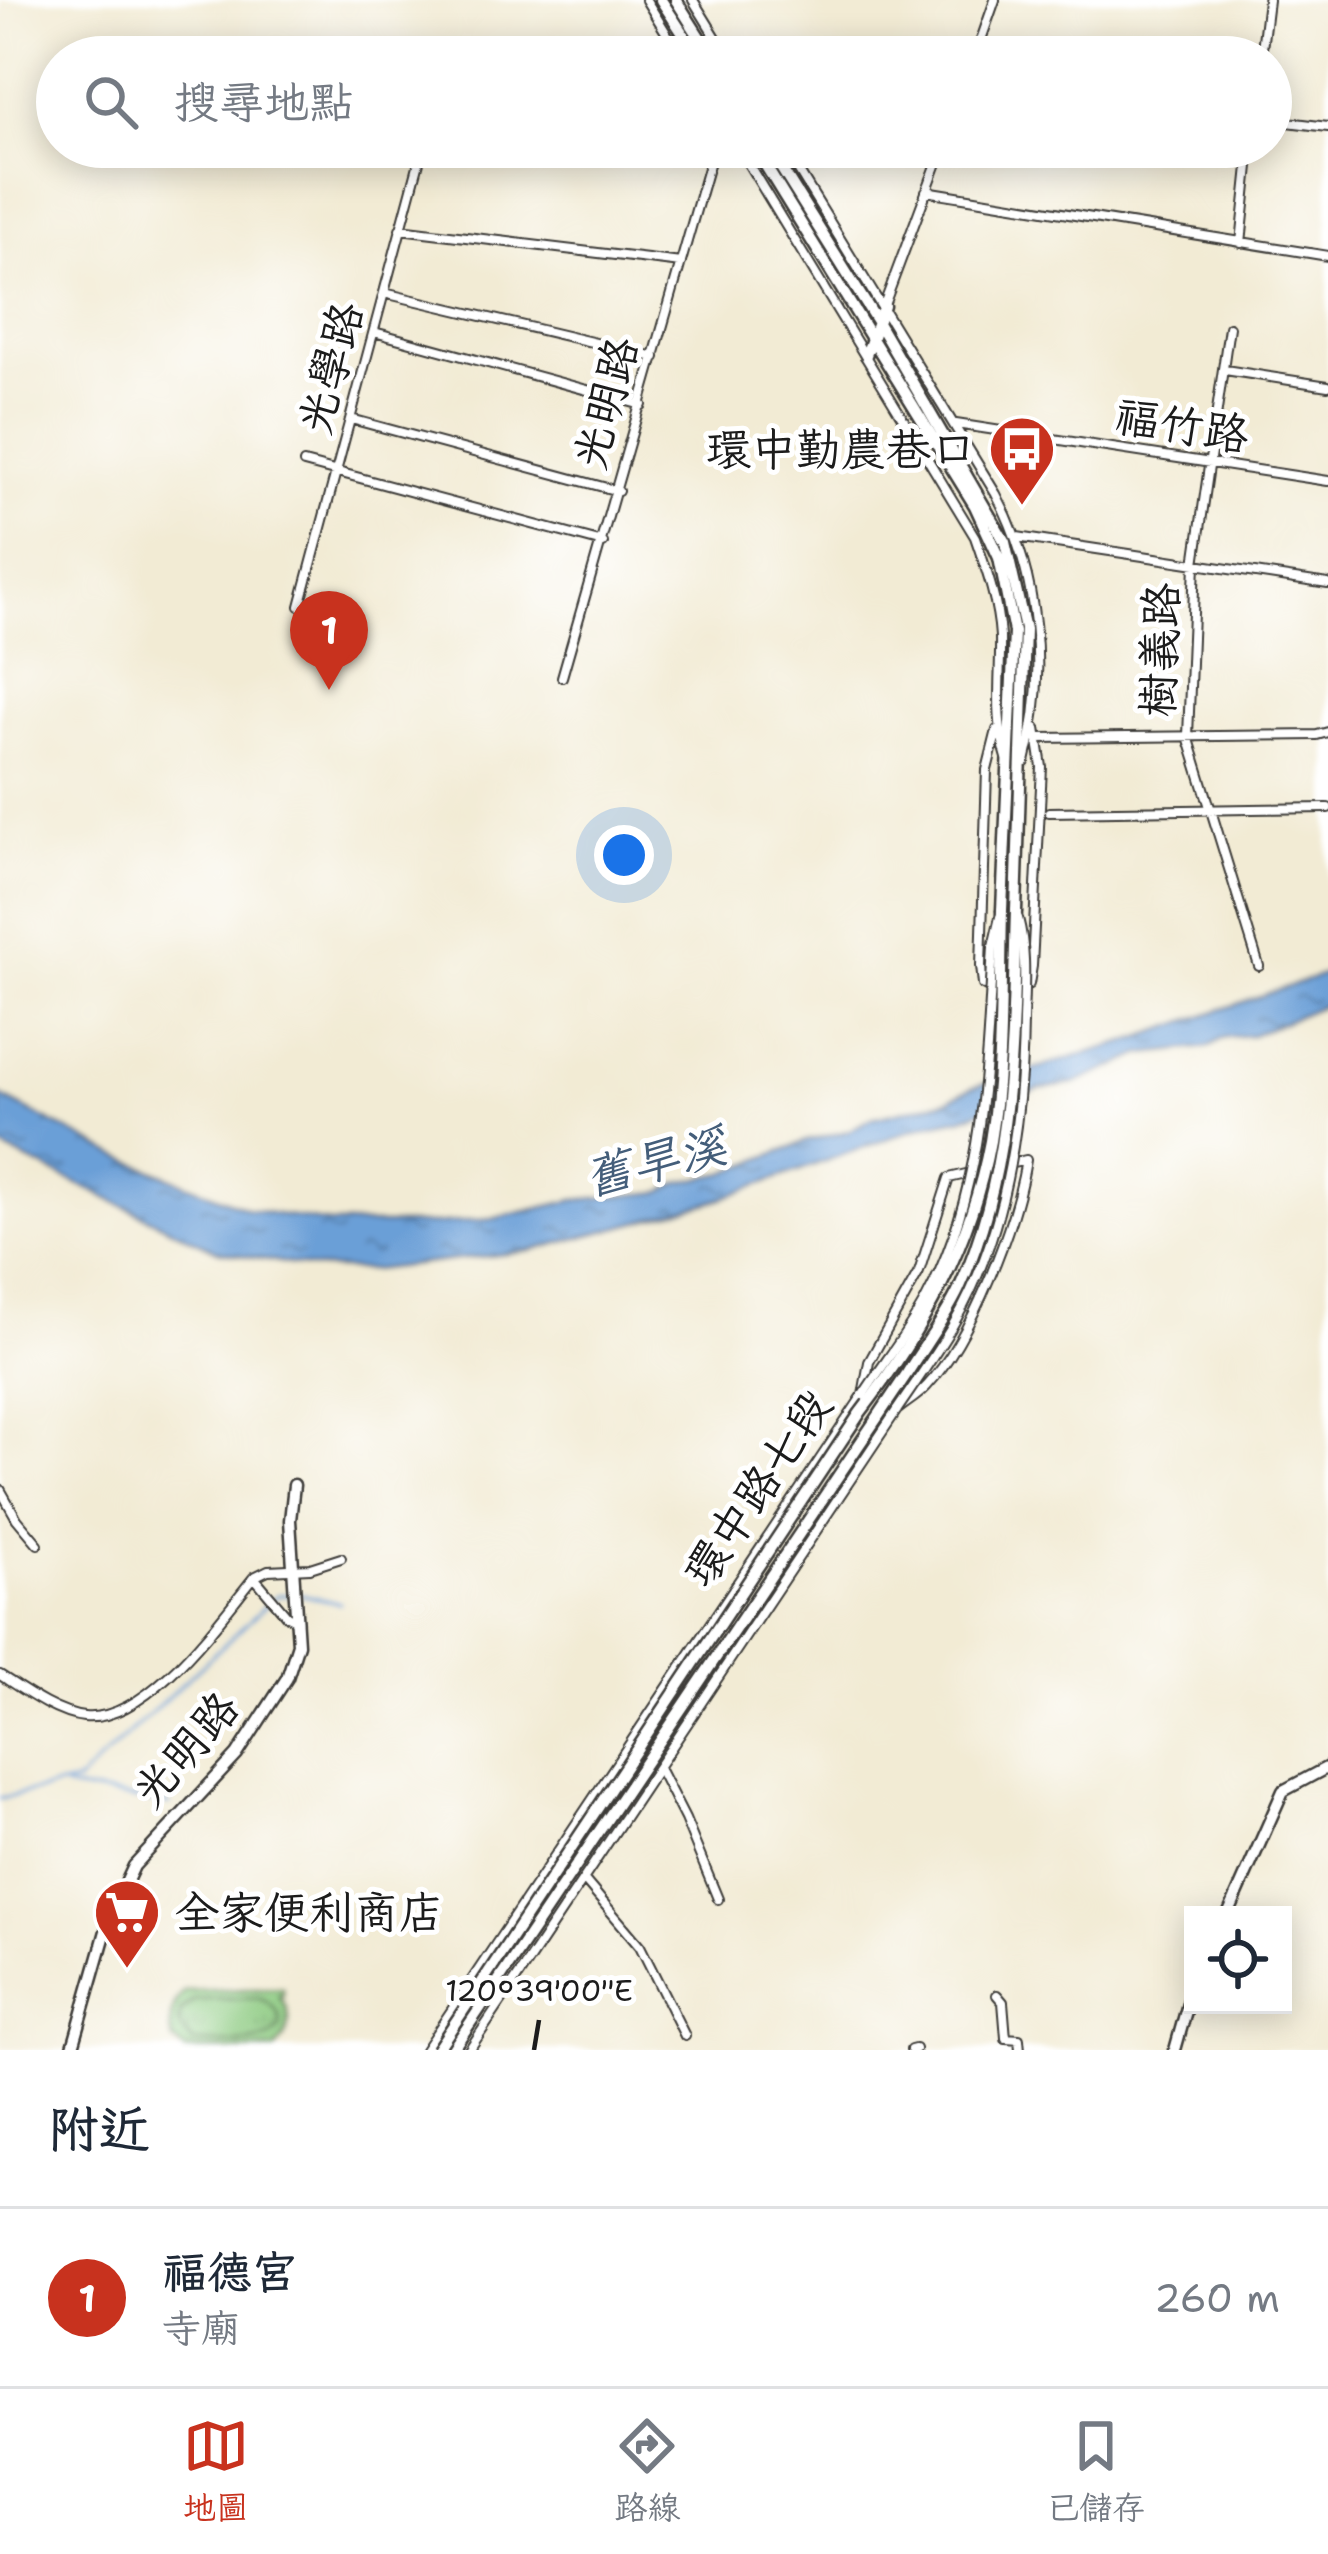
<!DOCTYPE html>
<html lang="zh-TW">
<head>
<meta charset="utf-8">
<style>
	body { margin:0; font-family:"Shantell Sans","LXGW WenKai TC",sans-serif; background:#f6f6f7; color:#1f2937 }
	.controls { position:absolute; right:36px; bottom:36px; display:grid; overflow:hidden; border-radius:0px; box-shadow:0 6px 30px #0003 }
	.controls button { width:108px; height:108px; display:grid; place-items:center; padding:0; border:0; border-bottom:3px solid #e0e1e3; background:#fff; color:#1f2937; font:60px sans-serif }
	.you { position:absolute; left:624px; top:855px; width:42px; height:42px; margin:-30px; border:9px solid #fff; border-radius:50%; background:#1a73e8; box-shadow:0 0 0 18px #1a73e833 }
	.badge { display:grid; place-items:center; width:78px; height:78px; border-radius:50%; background:#c8321e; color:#fff; font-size:39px; font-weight:700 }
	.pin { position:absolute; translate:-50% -99px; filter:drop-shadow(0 3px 6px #0008) }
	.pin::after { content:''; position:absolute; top:63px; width:42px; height:36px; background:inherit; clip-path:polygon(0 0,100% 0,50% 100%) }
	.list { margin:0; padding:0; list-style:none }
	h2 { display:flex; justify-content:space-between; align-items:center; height:156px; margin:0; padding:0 48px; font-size:51px }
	h2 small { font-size:39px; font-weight:400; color:#747a83 }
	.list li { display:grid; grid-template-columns:78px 1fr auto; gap:36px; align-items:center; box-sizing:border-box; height:180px; padding:0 48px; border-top:3px solid #e0e1e3 }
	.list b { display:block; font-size:45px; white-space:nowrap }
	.list p { margin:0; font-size:39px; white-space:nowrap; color:#747a83 }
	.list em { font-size:39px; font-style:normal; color:#747a83 }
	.icon { flex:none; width:66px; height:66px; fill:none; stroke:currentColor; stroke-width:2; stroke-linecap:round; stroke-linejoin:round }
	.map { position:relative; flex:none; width:1328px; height:2050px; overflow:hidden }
	.search { position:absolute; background:#fff; box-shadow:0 6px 30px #0003; left:36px; right:36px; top:36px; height:132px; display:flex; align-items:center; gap:30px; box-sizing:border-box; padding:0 42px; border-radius:66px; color:#747a83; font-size:45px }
	.sheet { height:336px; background:#fff }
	nav { display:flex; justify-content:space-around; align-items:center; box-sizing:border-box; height:168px; border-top:3px solid #e0e1e3; background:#fff; font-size:33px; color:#747a83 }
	nav a { display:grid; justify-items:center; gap:6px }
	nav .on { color:#c8321e }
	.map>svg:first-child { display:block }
	.grass { fill:url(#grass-tufts); stroke:#54734e; stroke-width:3 }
	.pitch { fill:#8cca80; stroke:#54734e; stroke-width:3; fill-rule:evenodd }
	.water { fill:url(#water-ripples); stroke:#445e7a; stroke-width:3 }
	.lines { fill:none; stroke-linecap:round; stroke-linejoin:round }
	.stream { stroke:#6b9fd7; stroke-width:3 }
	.minor-casing { stroke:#3c3b38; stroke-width:12 }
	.tertiary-casing { stroke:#3c3b38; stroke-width:15 }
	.minor { stroke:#fff; stroke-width:8 }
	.tertiary { stroke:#fff; stroke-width:10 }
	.minor-bridge-casing { stroke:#3c3b38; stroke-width:12; stroke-linecap:butt }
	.tertiary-bridge-casing { stroke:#3c3b38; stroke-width:15; stroke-linecap:butt }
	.minor-bridge { stroke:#fff; stroke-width:8 }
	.tertiary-bridge { stroke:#fff; stroke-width:10 }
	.ticks { fill:none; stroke:#1c1c1c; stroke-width:4.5 }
	.labels { text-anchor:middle; stroke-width:10; stroke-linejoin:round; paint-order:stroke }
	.street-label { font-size:45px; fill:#1c1c1c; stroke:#fff }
	.poi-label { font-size:45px; fill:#1c1c1c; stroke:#fff; text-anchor:end }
	.water-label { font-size:48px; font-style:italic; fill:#445e7a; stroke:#fff }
	.ticks-label { font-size:30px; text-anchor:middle; fill:#1c1c1c; stroke:#fff; stroke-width:10; stroke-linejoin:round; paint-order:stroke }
</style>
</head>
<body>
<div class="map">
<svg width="1328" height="2050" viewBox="0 0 1328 2050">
	<defs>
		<pattern id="grass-tufts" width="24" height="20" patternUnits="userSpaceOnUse" patternTransform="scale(3)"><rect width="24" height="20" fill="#8cca80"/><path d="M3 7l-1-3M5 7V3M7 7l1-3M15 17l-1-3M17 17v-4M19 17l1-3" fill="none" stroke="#78ad6e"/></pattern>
		<pattern id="water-ripples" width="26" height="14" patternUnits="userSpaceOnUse" patternTransform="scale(3)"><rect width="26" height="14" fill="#6b9fd7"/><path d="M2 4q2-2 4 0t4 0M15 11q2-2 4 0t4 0" fill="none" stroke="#5781ae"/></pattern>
	</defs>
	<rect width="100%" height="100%" fill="#fff"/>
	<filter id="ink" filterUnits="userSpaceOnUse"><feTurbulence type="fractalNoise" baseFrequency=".00833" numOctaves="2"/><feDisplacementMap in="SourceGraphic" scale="24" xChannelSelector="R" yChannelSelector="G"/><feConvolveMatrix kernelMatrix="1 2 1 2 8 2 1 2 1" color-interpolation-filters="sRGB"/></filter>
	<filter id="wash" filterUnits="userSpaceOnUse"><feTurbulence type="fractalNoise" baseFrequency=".004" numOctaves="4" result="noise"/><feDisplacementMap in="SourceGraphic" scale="48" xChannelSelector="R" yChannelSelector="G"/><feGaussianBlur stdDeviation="2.7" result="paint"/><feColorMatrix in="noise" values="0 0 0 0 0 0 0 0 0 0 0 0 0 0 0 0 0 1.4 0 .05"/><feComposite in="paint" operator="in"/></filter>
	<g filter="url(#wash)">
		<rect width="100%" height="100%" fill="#f2ebd4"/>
		<path class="grass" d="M259 1998C268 2002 277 2007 280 2018 287 2050 213 2043 193 2043L179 2025 181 2011 195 2000Z"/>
		<path class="pitch" d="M283 1988V1995L279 1996C295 2013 290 2034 275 2050H185L173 2040C167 2019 172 2006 185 1991ZM258 1998C268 2002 277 2007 280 2018 287 2050 214 2043 193 2043L179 2025 181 2011 195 2000Z"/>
		<path class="water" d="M1328 973V1003L1252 1035 1225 1037 1208 1047 1143 1054 1074 1084 1039 1089 964 1117 925 1125 709 1203 530 1251 372 1270 313 1268 218 1251 0 1147V1096L113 1154 248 1209 332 1224H436L492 1219 575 1200 662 1192 681 1182 725 1173 807 1141 848 1131 872 1118 948 1100 973 1087 1126 1042Z"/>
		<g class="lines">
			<path class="stream" d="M301 1594 340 1603
				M65 1788 170 1805
				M0 1798 76 1783 277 1595H291"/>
		</g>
	</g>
	<g filter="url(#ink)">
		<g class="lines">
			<g class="minor-casing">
				<path id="minor" d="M646 0 681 57
					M693 0 728 57
					M975 57 995 0
					M1261 57 1268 0
					M1271 120 1328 127
					M738 147 975 537C986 569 998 602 1000 637 1001 679 994 717 1007 758
					M784 147 996 494C1039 575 1048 674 1025 762
					M926 191 1328 256
					M400 229 681 263
					M1241 243 1251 147
					M384 293 655 357
					M884 305 943 147
					M1229 327 1195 564 1188 736 1259 966
					M374 332 642 405
					M1225 370 1328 386
					M351 419 618 491
					M956 424 1328 481
					M304 463 603 543
					M1017 537 1328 584
					M300 606 423 147
					M562 677 714 147
					M997 730 987 770 981 966 983 985C996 994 1017 993 1029 984L1032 966 1042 767 1036 728
					M1038 738 1317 735 1328 732
					M1049 812 1328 808
					M0 1489 17 1519 38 1544
					M254 1577 287 1616 297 1621
					M0 1675C23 1690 56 1714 84 1717 147 1723 219 1620 254 1577L268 1570 310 1568 341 1558
					M660 1770 685 1819 718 1899
					M585 1881 640 1946 685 2036
					M997 1995 1003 2002 1006 2038 1019 2039 1020 2050
					M425 2050 863 1395 869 1362 919 1272 949 1178 1026 1160C1016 1223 971 1339 927 1386 919 1395 907 1402 897 1410L469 2050
					M911 2050 915 2049"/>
			</g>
			<g class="tertiary-casing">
				<path id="tertiary" d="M661 0 698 57
					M676 0 712 57
					M754 147 975 506 999 558 1014 632 1002 910
					M768 147 878 323 1005 542 1025 629 1016 911
					M866 355 884 306
					M1228 1915 1283 1791 1328 1767
					M72 2050 110 1917 134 1866 237 1755 287 1678 298 1644 290 1520 294 1485
					M1175 2050 1193 1986"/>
			</g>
			<use href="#minor" class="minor"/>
			<use href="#tertiary" class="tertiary"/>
			<g class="minor-bridge-casing">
				<path id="minor-bridge" d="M863 1395C883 1364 907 1334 925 1301 984 1192 986 1067 993 947L1000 917
					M897 1410C916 1382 936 1354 953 1325 1006 1234 1022 1123 1023 1020 1024 986 1027 951 1018 918"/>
			</g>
			<g class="tertiary-bridge-casing">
				<path id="tertiary-bridge" d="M437 2050 860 1413C923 1331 971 1244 990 1141 1003 1065 1000 986 1002 910
					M452 2050 906 1375C923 1347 945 1319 959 1289 1014 1169 1012 1039 1016 911"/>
			</g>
			<use href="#minor-bridge" class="minor-bridge"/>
			<use href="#tertiary-bridge" class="tertiary-bridge"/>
		</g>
	</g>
	<path class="ticks" d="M534 2050 539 2020"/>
	<defs>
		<g id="bus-pin" transform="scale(3.45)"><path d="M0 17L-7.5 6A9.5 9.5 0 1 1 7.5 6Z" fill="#c8321e" stroke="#fff"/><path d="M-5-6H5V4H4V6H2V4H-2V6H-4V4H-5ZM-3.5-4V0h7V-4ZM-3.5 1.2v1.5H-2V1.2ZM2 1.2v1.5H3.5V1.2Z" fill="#fff"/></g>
		<g id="supermarket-pin" transform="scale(3.45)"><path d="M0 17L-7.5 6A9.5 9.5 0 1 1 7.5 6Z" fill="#c8321e" stroke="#fff"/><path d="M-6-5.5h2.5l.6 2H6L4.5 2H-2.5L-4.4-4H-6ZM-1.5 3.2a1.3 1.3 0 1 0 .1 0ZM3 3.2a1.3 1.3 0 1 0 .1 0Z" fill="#fff"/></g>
	</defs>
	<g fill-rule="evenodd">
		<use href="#bus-pin" x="1022" y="449"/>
		<use href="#supermarket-pin" x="127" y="1912"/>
	</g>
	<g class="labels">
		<g class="street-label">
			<text transform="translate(330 368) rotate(-75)" y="16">光學路</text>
			<text transform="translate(605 403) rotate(-75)" y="16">光明路</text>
			<text transform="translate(1182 425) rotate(9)" y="16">福竹路</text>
			<text transform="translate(1159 650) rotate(-88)" y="16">樹義路</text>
			<text transform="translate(757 1488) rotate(-56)" y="16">環中路七段</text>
			<text transform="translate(185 1749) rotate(-49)" y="16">光明路</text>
		</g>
		<g class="poi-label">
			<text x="976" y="465">環中勤農巷口</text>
			<text x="174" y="1928" text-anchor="start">全家便利商店</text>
		</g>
		<g class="water-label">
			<text transform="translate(655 1161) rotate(-14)" y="17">舊旱溪</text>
		</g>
	</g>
	<g class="ticks-label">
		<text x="539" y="2001">120°39'00"E</text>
	</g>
</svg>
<div class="controls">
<button><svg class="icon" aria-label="locate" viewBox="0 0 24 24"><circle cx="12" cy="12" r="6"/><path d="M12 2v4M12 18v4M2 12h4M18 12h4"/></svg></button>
</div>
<div class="you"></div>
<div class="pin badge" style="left:329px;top:690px">1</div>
<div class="search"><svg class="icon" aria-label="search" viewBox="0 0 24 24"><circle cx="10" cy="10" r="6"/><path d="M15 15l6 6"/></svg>搜尋地點</div>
</div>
<section class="sheet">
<h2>附近<small></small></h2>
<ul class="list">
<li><span class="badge">1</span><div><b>福德宮</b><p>寺廟</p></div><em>260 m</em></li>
</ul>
</section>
<nav>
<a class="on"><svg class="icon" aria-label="map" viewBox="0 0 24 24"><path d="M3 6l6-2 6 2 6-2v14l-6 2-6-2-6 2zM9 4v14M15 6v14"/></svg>地圖</a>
<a><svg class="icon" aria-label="directions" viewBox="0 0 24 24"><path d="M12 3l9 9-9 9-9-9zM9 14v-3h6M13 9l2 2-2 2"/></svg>路線</a>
<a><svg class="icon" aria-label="saved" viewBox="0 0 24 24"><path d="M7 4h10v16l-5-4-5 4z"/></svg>已儲存</a>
</nav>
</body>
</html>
